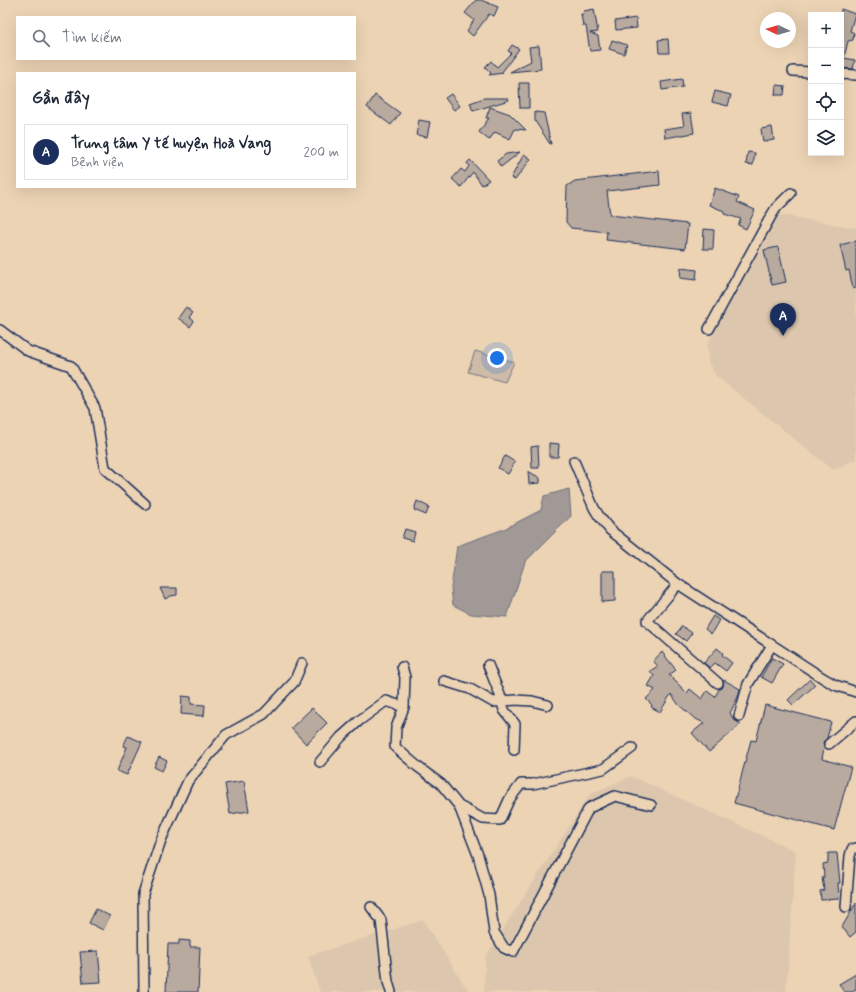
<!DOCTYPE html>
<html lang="vi">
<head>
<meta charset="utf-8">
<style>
	body { margin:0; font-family:Mynerve,sans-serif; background:#f2f2f3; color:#1f2937 }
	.controls { position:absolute; right:12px; top:12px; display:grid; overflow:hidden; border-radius:0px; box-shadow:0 4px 16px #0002 }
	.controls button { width:36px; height:36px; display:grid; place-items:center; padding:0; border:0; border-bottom:1px solid #e0e1e3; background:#fff; color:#1f2937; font:20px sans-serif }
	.compass { position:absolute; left:760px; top:12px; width:36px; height:36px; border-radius:50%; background:#fff; box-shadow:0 4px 16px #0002; rotate:274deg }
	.you { position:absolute; left:497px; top:358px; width:14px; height:14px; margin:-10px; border:3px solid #fff; border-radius:50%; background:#1a73e8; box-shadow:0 0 0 6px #1a73e833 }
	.badge { display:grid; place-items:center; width:26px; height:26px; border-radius:50%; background:#1b2f5e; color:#fff; font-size:13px; font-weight:700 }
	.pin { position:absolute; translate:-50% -33px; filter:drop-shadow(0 1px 2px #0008) }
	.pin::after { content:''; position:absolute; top:21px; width:14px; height:12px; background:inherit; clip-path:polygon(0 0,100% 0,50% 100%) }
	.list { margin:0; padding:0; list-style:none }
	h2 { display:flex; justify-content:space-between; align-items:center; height:52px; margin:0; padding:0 16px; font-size:17px }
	h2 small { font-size:13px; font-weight:400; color:#747a83 }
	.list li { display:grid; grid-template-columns:26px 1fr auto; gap:12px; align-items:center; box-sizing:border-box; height:56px; margin:0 8px 8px; padding:0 8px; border:1px solid #e0e1e3; border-radius:0px }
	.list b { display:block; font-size:15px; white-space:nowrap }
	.list p { margin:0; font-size:13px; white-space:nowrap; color:#747a83 }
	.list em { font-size:13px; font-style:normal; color:#747a83 }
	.icon { flex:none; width:22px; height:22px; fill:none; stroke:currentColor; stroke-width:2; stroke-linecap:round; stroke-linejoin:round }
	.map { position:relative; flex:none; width:856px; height:992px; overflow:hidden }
	.search { position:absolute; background:#fff; box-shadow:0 4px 16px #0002; left:16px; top:16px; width:340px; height:44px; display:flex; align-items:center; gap:10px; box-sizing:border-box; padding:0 14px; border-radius:0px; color:#747a83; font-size:15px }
	.panel { position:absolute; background:#fff; box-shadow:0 4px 16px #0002; left:16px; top:72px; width:340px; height:116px; border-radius:0px }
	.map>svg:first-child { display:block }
	.built { fill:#dcc7ae }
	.green { fill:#cebba8; stroke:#747583 }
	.water { fill:#a19995; stroke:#6b6f7f }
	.building { fill:#b8aa9f; stroke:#1b2f5e }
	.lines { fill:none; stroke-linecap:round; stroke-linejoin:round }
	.minor-casing { stroke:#1b2f5e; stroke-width:12 }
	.minor { stroke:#ecd3b4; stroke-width:9 }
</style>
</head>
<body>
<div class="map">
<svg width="856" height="992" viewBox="0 0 856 992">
	<rect width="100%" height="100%" fill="#ecd3b4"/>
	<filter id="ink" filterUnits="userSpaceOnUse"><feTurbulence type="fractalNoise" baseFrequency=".025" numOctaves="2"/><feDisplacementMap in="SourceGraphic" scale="8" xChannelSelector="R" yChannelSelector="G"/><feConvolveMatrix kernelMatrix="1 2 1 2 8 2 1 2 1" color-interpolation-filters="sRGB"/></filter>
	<g filter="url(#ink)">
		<path class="built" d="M782 215 856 228V459L833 470 716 376 708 362 707 345 715 328 776 217Z
			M631 776 796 851 786 992H484L485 957 590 794Z
			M423 920 469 992H320L308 956Z"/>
		<path class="green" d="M475 351 514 362 505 382 468 372Z"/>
		<path class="water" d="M569 489 571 516 525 562 507 617 471 614 453 605 451 588 457 546 504 529 541 510 544 496Z"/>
		<path class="building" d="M476 0H481L498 7 494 16 489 14 473 36 467 31 474 20 465 13Z
			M594 9 598 32 590 33 598 36 600 50 590 51 586 26H583L581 14H585L584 11Z
			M841 9 855 14 850 31 854 33 853 40 848 41 844 58 855 60 853 69 841 68Z
			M636 18 637 28 616 30 615 21Z
			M668 39 669 53H659L658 40Z
			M612 40 627 45 624 54 609 49Z
			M512 45 519 49 502 72 503 73 489 75 491 73 485 67 491 61 497 67 511 53 508 51Z
			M539 46 541 69 510 72 531 61 529 47Z
			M682 79 683 87 662 90 661 82Z
			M519 83H529V108H520Z
			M776 85 785 86 784 95H775Z
			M715 91 731 95 728 106 712 102Z
			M451 94 460 106 454 110 445 98Z
			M375 95 400 113 391 125 367 107Z
			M484 98H508L509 100 473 111 470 103Z
			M490 107 510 114 526 130 515 129 510 139 495 132 489 140 479 132 489 118H486Z
			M535 112 544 113 551 144H550L535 121Z
			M691 113 694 133 665 138 664 129 684 126 682 114Z
			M419 120 430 122 427 137 416 135Z
			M772 127 774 140 763 142 761 129Z
			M520 152 501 167 497 161 506 154Z
			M748 152 755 153 753 165 746 164Z
			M524 154 531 159 515 180 511 178Z
			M470 160 489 180 482 185 473 172 461 187 452 179 461 169 465 172 469 166 467 163Z
			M659 171 660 185 607 191 610 215 688 224 685 249 606 240 607 232 571 228 566 222 567 186 575 181Z
			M715 188 739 197 737 202 755 210 746 229 738 225 741 219 724 214V211L709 205Z
			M704 229 714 230 713 249H703Z
			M856 241V288L853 289 849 270 846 271 840 245Z
			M778 247 786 282 772 285 764 250Z
			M681 268 697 270 696 280 680 278Z
			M186 307 193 313 189 317 194 321 190 327 178 318Z
			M549 443 559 444 558 457H549Z
			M538 446 539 468H532L531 447Z
			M505 456 515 462 508 474 498 468Z
			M528 471 540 478V483L529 484Z
			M417 501 429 507 426 515 414 510Z
			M405 529 415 532 413 541 402 538Z
			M602 571H615V601L602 602Z
			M160 588H177V595L171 596 165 599Z
			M713 616 719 620 711 634 705 629Z
			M682 626 692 633 686 641 676 634Z
			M717 648 723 653 722 655 732 663 726 671 715 663 710 668 704 663Z
			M662 652 676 670 669 675 687 693 690 689 702 699 707 691 715 697 719 689 723 687 724 680 740 689 738 697 730 713 734 720 741 724 709 752 692 733 704 723 694 718 679 705 671 694 660 712 651 707 652 705 646 699 655 690 648 686 654 676 650 671 658 666 653 661Z
			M772 658 783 664 772 683 761 677Z
			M810 679 815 685 793 705 788 700Z
			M182 696 191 697V704L205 705 204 716 181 714Z
			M765 705 831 722 827 738 823 742 824 748 822 759 851 767 834 830 734 803 751 740 756 741Z
			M312 708 327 723 306 744 291 728Z
			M128 736 142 742 127 775 117 771 127 747 123 746Z
			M159 757 167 761 162 771 154 767Z
			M244 781 249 811 230 814 225 784Z
			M828 853H837L840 883H838L839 899 821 900 820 891 824 890 822 877H824L823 864 828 863Z
			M856 903V932L850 937 842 927Z
			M96 909 110 916 103 930 89 923Z
			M179 940 190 941V947H200L198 992H166L168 944H179Z
			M98 951 101 982 83 983 80 952Z
			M856 974V989L852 992H844L839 984Z"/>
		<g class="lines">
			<g class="minor-casing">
				<path id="minor" d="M793 71 811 72
					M841 74 856 75
					M709 329 771 216 776 208 791 193
					M0 330 28 351 71 366 95 408 105 468 145 504
					M574 461 594 508 599 516 610 530 678 584 823 678 835 685 856 692
					M678 584 647 621 718 683
					M488 665 500 695 504 710 515 724 514 750
					M402 667 405 677 404 707 396 728 395 747 418 767 441 784 459 806 483 819 500 820 509 800 521 784H533L603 769 632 748
					M444 681 470 689 493 702 516 700 532 701 548 705
					M739 716 748 684 772 645
					M829 744 856 721
					M320 762 341 737 360 720 386 701 404 707
					M459 806 478 855 489 895 494 932 504 948 513 952 589 808 615 796 651 805
					M371 907 381 920 388 982 391 992
					M846 907 850 856 852 849 856 848
					M144 992 143 894 161 840 188 781 226 735 264 714 294 682 302 663"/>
			</g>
			<use href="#minor" class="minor"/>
		</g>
	</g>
</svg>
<div class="controls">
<button>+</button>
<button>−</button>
<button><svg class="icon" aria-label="locate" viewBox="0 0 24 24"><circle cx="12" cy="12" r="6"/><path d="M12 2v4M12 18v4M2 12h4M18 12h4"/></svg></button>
<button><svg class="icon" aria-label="layers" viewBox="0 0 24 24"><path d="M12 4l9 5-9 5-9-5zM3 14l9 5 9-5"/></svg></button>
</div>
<svg class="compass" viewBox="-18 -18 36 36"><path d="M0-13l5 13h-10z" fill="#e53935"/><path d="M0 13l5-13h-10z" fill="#747a83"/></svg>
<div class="you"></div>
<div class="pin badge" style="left:783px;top:336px">A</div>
<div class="search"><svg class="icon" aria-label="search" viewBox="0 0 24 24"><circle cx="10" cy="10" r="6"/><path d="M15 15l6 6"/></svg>Tìm kiếm</div>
<section class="panel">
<h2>Gần đây<small></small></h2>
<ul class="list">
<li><span class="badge">A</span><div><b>Trung tâm Y tế huyện Hoà Vang</b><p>Bệnh viện</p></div><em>200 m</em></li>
</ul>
</section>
</div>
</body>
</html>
